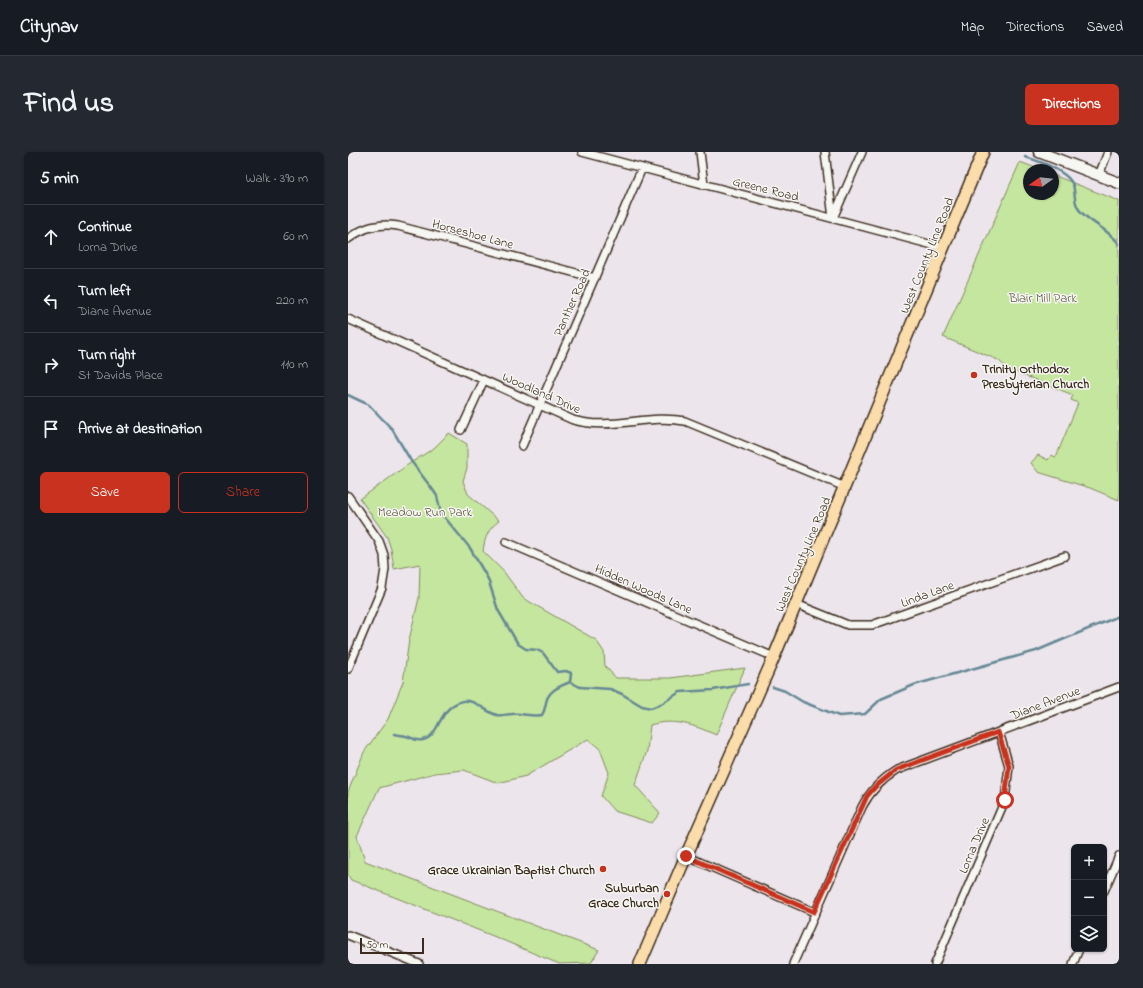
<!DOCTYPE html>
<html lang="en">
<head>
<meta charset="utf-8">
<style>
	body { margin:0; font-family:"Indie Flower",sans-serif; background:#242831; color:#f1f3f6 }
	.controls { position:absolute; right:12px; bottom:12px; display:grid; overflow:hidden; border-radius:6px; box-shadow:0 1px 3px #0004 }
	.controls button { width:36px; height:36px; display:grid; place-items:center; padding:0; border:0; border-bottom:1px solid #363941; background:#171b24; color:#f1f3f6; font:20px sans-serif }
	.compass { position:absolute; left:675px; top:12px; width:36px; height:36px; border-radius:50%; background:#171b24; box-shadow:0 1px 3px #0004; rotate:255deg }
	.scale { position:absolute; left:12px; bottom:10px; width:64px; box-sizing:border-box; padding-left:4px; border:2px solid #3b2a1e; border-top:0; font-size:11px; line-height:14px; white-space:nowrap; color:#3b2a1e; -webkit-text-stroke:3px #f6f6f2; paint-order:stroke }
	.stop { position:absolute; width:12px; height:12px; margin:-9px; border:3px solid #c8321e; border-radius:50%; background:#fff }
	.stop.end { background:#c8321e; border-color:#fff; box-shadow:0 1px 4px #0008 }
	.list { margin:0; padding:0; list-style:none }
	h2 { display:flex; justify-content:space-between; align-items:center; height:52px; margin:0; padding:0 16px; font-size:17px }
	h2 small { font-size:13px; font-weight:400; color:#9ea1a6 }
	.list li { display:grid; grid-template-columns:26px 1fr auto; gap:12px; align-items:center; box-sizing:border-box; height:64px; padding:0 16px; border-top:1px solid #363941 }
	.list b { display:block; font-size:15px; white-space:nowrap }
	.list p { margin:0; font-size:13px; white-space:nowrap; color:#9ea1a6 }
	.list em { font-size:13px; font-style:normal; color:#9ea1a6 }
	.actions { display:flex; gap:8px; padding:12px 16px }
	.actions a { flex:1; padding:9px 0; border:1px solid #c8321e; border-radius:6px; text-align:center; font-size:14px; color:#c8321e }
	.actions .main { background:#c8321e; color:#fff }
	.icon { flex:none; width:22px; height:22px; fill:none; stroke:currentColor; stroke-width:2; stroke-linecap:round; stroke-linejoin:round }
	.map { position:relative; flex:none; width:771px; height:812px; overflow:hidden; border-radius:6px }
	header { display:flex; align-items:center; gap:24px; box-sizing:border-box; height:56px; padding:0 20px; background:#171b24; border-bottom:1px solid #363941 }
	header strong { font-size:19px }
	nav { display:flex; gap:22px; margin-inline-start:auto; font-size:14px }
	.intro { display:flex; align-items:center; justify-content:space-between; box-sizing:border-box; height:96px; padding:0 24px }
	h1 { margin:0; font-size:28px }
	.button { padding:10px 18px; border-radius:6px; background:#c8321e; color:#fff; font-size:14px; font-weight:700 }
	main { display:flex; gap:24px; padding:0 24px }
	aside { flex:1; background:#171b24; border-radius:6px; box-shadow:0 1px 3px #0004 }
	.map>svg:first-child { display:block }
	.green { fill:#c5e69e; stroke:#80885e }
	.lines { fill:none; stroke-linecap:round; stroke-linejoin:round }
	.stream { stroke:#668895; stroke-width:2.5 }
	.street-casing { stroke:#3b2a1e; stroke-width:10 }
	.secondary-casing { stroke:#3b2a1e; stroke-width:13 }
	.primary-casing { stroke:#3b2a1e; stroke-width:14 }
	.street { stroke:#f6f6f2; stroke-width:7 }
	.secondary { stroke:#f6f6f2; stroke-width:10 }
	.primary { stroke:#fbddab; stroke-width:11 }
	.route { stroke:#c8321e; stroke-width:5 }
	.poi-dot { fill:#c8321e; stroke:#f6f6f2; stroke-width:1.5 }
	.labels { text-anchor:middle; stroke-width:3; stroke-linejoin:round; paint-order:stroke }
	.street-label { font-size:13px; fill:#3b2a1e; stroke:#f6f6f2 }
	.park-label { font-size:13px; fill:#5e593e; stroke:#f6f6f2 }
	.poi-label { font-size:13px; font-weight:bold; fill:#3b2a1e; stroke:#f6f6f2; text-anchor:end }
</style>
</head>
<body>
<header>
<strong>Citynav</strong>
<nav><a>Map</a><a>Directions</a><a>Saved</a></nav>
</header>
<div class="intro"><h1>Find us</h1><a class="button">Directions</a></div>
<main>
<aside>
<h2>5 min<small>Walk · 390 m</small></h2>
<ul class="list">
<li><svg class="icon" aria-label="ahead" viewBox="0 0 24 24"><path d="M12 20V5M6 11l6-6 6 6"/></svg><div><b>Continue</b><p>Lorna Drive</p></div><em>60 m</em></li>
<li><svg class="icon" aria-label="left" viewBox="0 0 24 24"><path d="M17 20v-9H6M10 6l-5 5 5 5"/></svg><div><b>Turn left</b><p>Diane Avenue</p></div><em>220 m</em></li>
<li><svg class="icon" aria-label="right" viewBox="0 0 24 24"><path d="M7 20v-9h11M14 6l5 5-5 5"/></svg><div><b>Turn right</b><p>St Davids Place</p></div><em>110 m</em></li>
<li><svg class="icon" aria-label="arrive" viewBox="0 0 24 24"><path d="M6 21V4h12l-3 4 3 4H6"/></svg><div><b>Arrive at destination</b></div></li>
</ul>
<div class="actions"><a class="main">Save</a><a>Share</a></div>
</aside>
<div class="map">
<svg width="771" height="812" viewBox="0 0 771 812">
	<rect width="100%" height="100%" fill="#ece6ec"/>
	<filter id="ink" filterUnits="userSpaceOnUse"><feTurbulence type="fractalNoise" baseFrequency=".025" numOctaves="2"/><feDisplacementMap in="SourceGraphic" scale="8" xChannelSelector="R" yChannelSelector="G"/><feConvolveMatrix kernelMatrix="1 2 1 2 8 2 1 2 1" color-interpolation-filters="sRGB"/></filter>
	<g filter="url(#ink)">
		<path class="green" d="M672 10 693 18H681V42H705V23L771 49V348L742 336 690 320 683 311 690 303 700 308 703 303 708 305 730 251 723 248 725 243 660 217 650 208 595 185Z
			M101 281 119 292V316L115 329 120 342 151 369C140 377 137 385 135 399L156 420 175 446 248 488 256 500 257 514 268 526H322L397 516 368 583C346 573 326 566 302 573L299 599 287 633 312 661 304 671 266 659 253 644 261 621 252 597 240 587 178 624 150 631 116 618 87 621 31 636 9 684 17 709 251 798 243 811 211 812 145 784 3 728 0 723V640L16 600 40 567 55 530 61 488 71 446 72 412 46 417 43 397 39 385 12 347 61 312 86 296Z"/>
		<g class="lines">
			<path class="stream" d="M677 5C691 9 726 21 726 38 727 46 727 55 734 61 746 73 761 78 771 92
				M0 243 21 253 44 277 63 309 85 338 89 344 93 361 122 396 140 427 150 458 170 492 178 497 189 498 195 501 209 520 218 519 223 521 222 530
				M425 535 437 539 455 550 491 564 517 562 533 547 566 533 688 499 771 464
				M46 582C50 583 54 583 58 584 64 585 67 590 75 588 93 584 89 555 115 549 128 547 137 560 149 563 154 564 159 562 164 562 175 561 183 565 194 563 198 557 197 552 199 547 203 537 213 534 222 530L232 535 262 537 274 542 294 554 303 556 313 552 332 540 365 538 400 532"/>
			<g class="street-casing">
				<path id="street" d="M234 0 596 96
					M352 0 356 33
					M477 0 485 66
					M751 23 760 0
					M485 66 514 0
					M0 87C15 75 32 71 50 74L247 126
					M0 167 225 268C264 279 298 262 337 269L497 335
					M113 278 136 228
					M174 294 294 16
					M0 344 31 389 36 403 37 417 34 436 0 517
					M158 390 426 505
					M448 452 500 473H524L717 404
					M338 704 466 760
					M756 739 771 704
					M0 783 71 812
					M445 812 514 655C522 639 533 628 549 618L771 535
					M587 812 657 648 661 614 651 580
					M725 812 731 797"/>
			</g>
			<g class="secondary-casing">
				<path id="secondary" d="M691 0 771 31"/>
			</g>
			<g class="primary-casing">
				<path id="primary" d="M292 812 338 704 426 505 635 0"/>
			</g>
			<use href="#street" class="street"/>
			<use href="#secondary" class="secondary"/>
			<use href="#primary" class="primary"/>
		</g>
	</g>
	<g class="lines" filter="url(#ink)">
		<path class="route" d="M338 704 466 760 519 644 527 635 548 618 650 580 661 614 657 648"/>
	</g>
	<g class="poi-dot">
		<circle cx="626" cy="223" r="4"/>
		<circle cx="255" cy="717" r="4"/>
		<circle cx="319" cy="742" r="4"/>
	</g>
	<g class="labels">
		<g class="street-label">
			<text transform="translate(418 36) rotate(14)" y="5">Greene Road</text>
			<text transform="translate(125 81) rotate(15)" y="5">Horseshoe Lane</text>
			<text transform="translate(578 103) rotate(-68)" y="5">West County Line Road</text>
			<text transform="translate(223 150) rotate(-66)" y="5">Panther Road</text>
			<text transform="translate(194 240) rotate(24)" y="5">Woodland Drive</text>
			<text transform="translate(454 402) rotate(-67)" y="5">West County Line Road</text>
			<text transform="translate(296 436) rotate(24)" y="5">Hidden Woods Lane</text>
			<text transform="translate(579 441) rotate(-20)" y="5">Linda Lane</text>
			<text transform="translate(697 550) rotate(-21)" y="5">Diane Avenue</text>
			<text transform="translate(625 693) rotate(-67)" y="5">Lorna Drive</text>
		</g>
		<g class="park-label">
			<text x="695" y="150">Blair Mill Park</text>
			<text x="77" y="364">Meadow Run Park</text>
		</g>
		<g class="poi-label">
			<text x="634" y="221" text-anchor="start">Trinity Orthodox<tspan x="634" dy="15">Presbyterian Church</tspan></text>
			<text x="247" y="722">Grace Ukrainian Baptist Church</text>
			<text x="311" y="740">Suburban<tspan x="311" dy="15">Grace Church</tspan></text>
		</g>
	</g>
</svg>
<div class="controls">
<button>+</button>
<button>−</button>
<button><svg class="icon" aria-label="layers" viewBox="0 0 24 24"><path d="M12 4l9 5-9 5-9-5zM3 14l9 5 9-5"/></svg></button>
</div>
<svg class="compass" viewBox="-18 -18 36 36"><path d="M0-13l5 13h-10z" fill="#e53935"/><path d="M0 13l5-13h-10z" fill="#9ea1a6"/></svg>
<div class="scale">50 m</div>
<div class="stop" style="left:657px;top:648px"></div>
<div class="stop end" style="left:338px;top:704px"></div>
</div>
</main>
</body>
</html>
